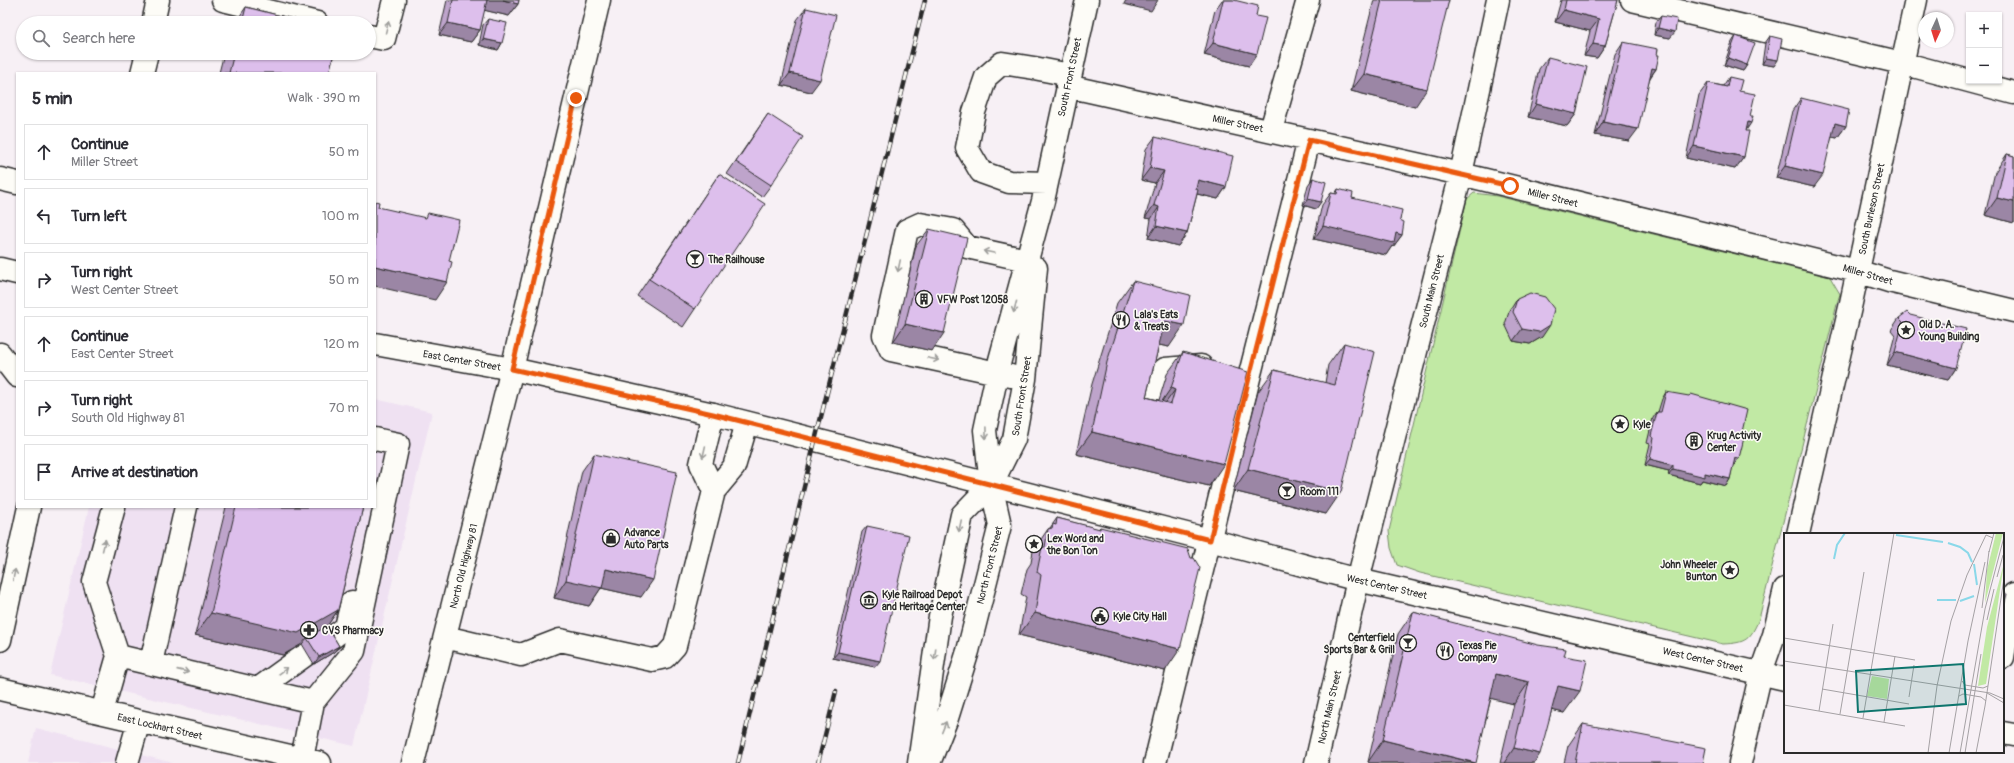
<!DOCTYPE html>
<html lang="en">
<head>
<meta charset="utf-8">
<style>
	body { margin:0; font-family:Pangolin,sans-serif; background:#f2f2f3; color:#2b2b33 }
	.controls { position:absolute; right:12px; top:12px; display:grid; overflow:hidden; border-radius:0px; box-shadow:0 1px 3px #0004 }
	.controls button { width:36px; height:36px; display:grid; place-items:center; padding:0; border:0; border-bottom:1px solid #e1e1e2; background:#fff; color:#2b2b33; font:20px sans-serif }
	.compass { position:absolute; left:1918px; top:12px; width:36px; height:36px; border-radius:50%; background:#fff; box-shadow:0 1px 3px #0004; rotate:184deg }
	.stop { position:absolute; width:12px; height:12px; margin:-9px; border:3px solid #ea580c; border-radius:50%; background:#fff }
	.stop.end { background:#ea580c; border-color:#fff; box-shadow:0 1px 4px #0008 }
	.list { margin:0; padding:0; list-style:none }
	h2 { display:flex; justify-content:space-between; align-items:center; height:52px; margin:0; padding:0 16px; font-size:17px }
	h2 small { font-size:13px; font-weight:400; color:#7c7c81 }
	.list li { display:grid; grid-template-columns:26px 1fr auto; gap:12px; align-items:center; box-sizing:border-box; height:56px; margin:0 8px 8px; padding:0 8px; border:1px solid #e1e1e2; border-radius:0px }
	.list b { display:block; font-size:15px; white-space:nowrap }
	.list p { margin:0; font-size:13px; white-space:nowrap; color:#7c7c81 }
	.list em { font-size:13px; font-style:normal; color:#7c7c81 }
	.icon { flex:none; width:22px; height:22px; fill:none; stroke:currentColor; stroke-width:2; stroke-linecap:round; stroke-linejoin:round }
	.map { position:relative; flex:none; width:2014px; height:763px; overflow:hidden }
	.search { position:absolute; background:#fff; box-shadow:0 1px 3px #0004; left:16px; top:16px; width:360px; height:44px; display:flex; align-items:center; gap:10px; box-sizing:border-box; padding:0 14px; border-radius:22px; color:#7c7c81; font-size:15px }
	.panel { position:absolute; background:#fff; box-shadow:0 1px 3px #0004; left:16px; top:72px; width:360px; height:436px; border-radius:0px }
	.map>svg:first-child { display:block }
	.built { fill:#efe1f2 }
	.green { fill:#c1e9a4; stroke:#768a68 }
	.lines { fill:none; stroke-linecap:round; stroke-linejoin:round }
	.minor-casing { stroke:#2b2b2b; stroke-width:25 }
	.major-casing { stroke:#2b2b2b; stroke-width:25 }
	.minor { stroke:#fdfcf7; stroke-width:22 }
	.major { stroke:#fdfcf7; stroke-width:22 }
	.rail-casing { stroke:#2b2b2b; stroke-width:4.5 }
	.rail { stroke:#fdfcf7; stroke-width:3; stroke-dasharray:9; stroke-linecap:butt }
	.wall { fill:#bea4cb; stroke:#2b2b2b }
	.shaded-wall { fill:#9b86a5; stroke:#2b2b2b }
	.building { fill:#ddbfec; stroke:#2b2b2b }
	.oneway { stroke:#9e9e9b }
	.route { stroke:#ea580c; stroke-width:5 }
	.labels { text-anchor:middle; stroke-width:3; stroke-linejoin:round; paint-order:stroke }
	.street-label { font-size:10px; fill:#2b2b2b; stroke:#fdfcf7 }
	.poi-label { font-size:10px; font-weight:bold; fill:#2b2b2b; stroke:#fdfcf7; text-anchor:start }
	.inset-river { fill:none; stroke:#8ad8e9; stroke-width:2 }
	.inset-road { fill:none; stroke:#a5a1a4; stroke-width:1 }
	.view { fill:#0f766e; fill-opacity:0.15; stroke:#0f766e; stroke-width:2 }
	.inset-edge { fill:none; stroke:#2b2b2b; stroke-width:2 }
</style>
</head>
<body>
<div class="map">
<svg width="2014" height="763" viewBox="0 0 2014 763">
	<rect width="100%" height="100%" fill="#f7f0f5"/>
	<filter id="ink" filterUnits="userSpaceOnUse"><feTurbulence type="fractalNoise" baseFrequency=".025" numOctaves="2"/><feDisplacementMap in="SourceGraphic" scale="8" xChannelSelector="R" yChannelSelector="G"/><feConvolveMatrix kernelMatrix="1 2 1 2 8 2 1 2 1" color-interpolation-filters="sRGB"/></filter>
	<g filter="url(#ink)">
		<path class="built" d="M375 399 432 412 354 746 50 675 89 507H375Z
			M36 728 173 763H28Z"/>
		<path class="green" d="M1474 193 1497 196 1830 277 1840 294 1838 300 1759 619C1750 640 1746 643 1723 644L1420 573 1397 565 1391 548 1389 531 1467 199Z"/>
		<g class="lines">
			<g class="minor-casing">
				<path id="minor" d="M223 0 317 23
					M1632 0 1902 63 2014 93
					M369 36 384 39 394 0
					M1067 86 1461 174 1857 271 1889 281 2014 311
					M1271 130 1308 0
					M1047 183 1009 182 981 172 967 148 974 112 986 77 1002 63 1034 68 1070 75
					M1011 376 891 350 884 335 907 230 920 224 953 230 967 247 1027 260
					M713 414 701 464 714 491
					M1147 423 1158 376 1165 369 1201 366
					M1798 534 1851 303 1916 0
					M445 637 521 655 560 640 652 660 665 657 675 646 714 491 734 467 747 423
					M328 641 346 627 352 602
					M118 656 313 702
					M2003 657 2014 594
					M151 663 186 507
					M0 689 320 763
					M258 689 308 653
					M102 712 118 656 94 582 114 507
					M302 759 313 702 354 651 398 444 375 439
					M127 763 139 721
					M413 763 512 369 599 0
					M919 763 940 616 962 515 991 485 1014 439 1025 379 1036 268
					M929 763 947 718 968 651 1000 525 991 485 985 430 1000 360 1043 201 1087 0
					M1155 763 1250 374 1309 140
					M1316 763 1358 580 1461 174 1498 0
					M1740 763 1761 672 1774 635 1785 589"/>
			</g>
			<g class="major-casing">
				<path id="major" d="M153 23 158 0
					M142 73 147 53
					M0 179 17 183
					M0 269 17 273
					M375 344 512 369 713 414 1210 540 1358 580 1785 679
					M0 354 17 376
					M0 640 29 507
					M2003 733 2014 735"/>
			</g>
			<use href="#minor" class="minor"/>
			<use href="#major" class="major"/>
			<g class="rail-casing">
				<path id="rail" d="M738 763 815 441 925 0
					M818 763 836 691"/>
			</g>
			<use href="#rail" class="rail"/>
		</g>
		<path class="wall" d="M447 0H519L518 4 509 16 484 10 480 30 471 42 439 35Z
			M1222 0H1234L1256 16 1249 66 1204 55 1215 10Z
			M1374 0H1449L1415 107 1351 91Z
			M1561 0H1618L1605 46 1597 58 1584 56 1590 31 1555 22Z
			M246 7 309 23H235Z
			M806 8 811 92 781 85 797 20Z
			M1661 16 1670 38 1654 35 1656 22Z
			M488 19 502 43 498 50 479 45 483 25Z
			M1736 36 1747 65 1743 71 1724 65 1732 42Z
			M1770 36 1774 66 1762 64 1765 43Z
			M1623 42 1657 55 1656 69 1650 78 1629 141 1595 135 1615 54Z
			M224 53H334L329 73H219Z
			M1548 57 1576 114 1567 126 1528 117 1539 69Z
			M1729 77 1739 91 1744 157 1735 169 1686 158 1699 95 1708 83 1723 86Z
			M1801 98 1846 126 1837 138 1832 137 1814 187 1776 178 1792 111Z
			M768 114 771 185 762 197 727 174Z
			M1155 137 1226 187 1218 199 1197 194 1187 233 1178 246 1148 238 1151 219 1145 218 1155 183 1141 180 1146 149Z
			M2007 154 2014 156V223L1985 215 1995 172Z
			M719 174 695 309 683 327 637 296Z
			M1313 178 1316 209 1303 205 1308 185Z
			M1338 189 1352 198 1400 220 1402 235 1393 247 1392 246 1386 255 1314 239 1322 205 1331 193 1335 194Z
			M929 229 932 351 893 342 916 246Z
			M1133 281 1169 347 1159 345 1146 397 1159 400 1167 374 1183 352 1209 486 1076 454 1092 384 1117 303Z
			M1517 299 1542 337 1530 344 1513 341 1505 324 1509 312Z
			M1899 318 1956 368 1948 380 1887 365 1895 335 1891 330Z
			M1344 343 1326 514 1233 491 1258 392 1274 370 1325 383 1328 365Z
			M1666 392 1742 432 1739 458 1734 465 1733 464 1730 479 1726 486 1702 480 1700 483 1668 475 1669 471 1645 465 1650 444 1647 443 1653 418 1657 412H1658L1662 399Z
			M594 454 641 597 601 588 589 606 554 598 582 471Z
			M226 507H363L338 610 327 626 339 646 334 652 314 664 302 644 283 655 195 635Z
			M1057 518 1098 529 1100 527 1165 671 1019 635 1026 597 1021 594 1027 569 1031 563 1033 551 1048 529 1050 528Z
			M867 526 875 667 833 658 862 532Z
			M1413 612 1564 656V713L1552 710 1534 763H1500L1514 704 1491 698 1475 763H1370L1368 762 1398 634Z
			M1583 724 1703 763H1564L1568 746Z"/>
		<path class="shaded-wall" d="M485 0H503L518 4 509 16 479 9Z
			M1126 0H1158L1151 11 1124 4Z
			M1564 10 1599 19 1590 31 1555 22Z
			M448 23 480 30 471 42 439 35Z
			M1658 28 1675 32 1670 38 1654 35Z
			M483 39 502 43 498 50 479 45Z
			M1213 43 1257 54 1249 66 1204 55Z
			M1593 44 1605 46 1597 58 1584 56Z
			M1728 58 1747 65 1743 71 1724 65Z
			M1766 58 1778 60 1774 66 1762 64Z
			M1652 68 1656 69 1647 81Z
			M790 73 820 80 811 92 781 85Z
			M1364 74 1427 89 1415 107 1351 91Z
			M1536 104 1576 114 1567 126 1528 117Z
			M1603 122 1638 129 1629 141 1595 135Z
			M1748 122 1751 123 1743 135Z
			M1835 123 1846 126 1837 138 1826 135Z
			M1694 146 1744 157 1735 169 1686 158Z
			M1785 166 1823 175 1814 187 1776 178Z
			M1150 168 1164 171 1155 183 1141 180Z
			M1198 180 1226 187 1218 199 1189 192Z
			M1997 198 2014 202V223L1985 215Z
			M1308 199 1321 202 1316 209 1303 205Z
			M1154 205 1159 207 1151 219 1145 218Z
			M1156 226 1187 233 1178 246 1148 238Z
			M1323 226 1396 233 1402 235 1393 247 1392 246 1386 255 1314 239Z
			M375 266 447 282 435 300 375 286Z
			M1165 321 1184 325 1169 347 1149 343Z
			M905 324 944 333 932 351 893 342Z
			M1550 325 1542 337 1530 344 1513 341 1522 329Z
			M1895 352 1956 368 1948 380 1887 365Z
			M1171 388 1175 390 1159 412 1156 410Z
			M1092 432 1224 464 1209 486 1076 454Z
			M1735 458H1739L1734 465 1731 464Z
			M1650 459 1673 465 1669 471 1645 465Z
			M1248 469 1341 492 1326 514 1233 491Z
			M1673 469 1705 473 1730 479 1726 486 1702 480 1700 483 1668 475Z
			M606 569 653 580 641 597 601 588 589 606 554 598 566 580Z
			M338 610 323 632 307 638 302 644 283 655 195 635 211 613Z
			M1035 613 1180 649 1165 671 1019 635Z
			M339 646 334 652 314 664 319 657Z
			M838 652 880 661 875 667 833 658Z
			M1496 674 1529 682 1514 704 1481 696Z
			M1558 686 1580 691 1564 713 1543 708Z
			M1383 740 1475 763H1370L1368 762Z
			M1514 748 1540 754 1534 763H1504Z"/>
		<path class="building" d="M453 0H487L480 30 448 23Z
			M503 0H519L518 4Z
			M1223 0H1234L1258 6 1256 16 1266 18 1257 54 1213 43Z
			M1382 0H1449L1427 89 1364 74Z
			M1566 0H1618L1605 46 1593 44 1599 19 1564 10Z
			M246 7 309 23H242Z
			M806 8 836 15 820 80 790 73Z
			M1661 16 1677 19 1675 32 1658 28Z
			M488 19 507 23 502 43 483 39Z
			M1736 36 1755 43 1747 65 1728 58Z
			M1770 36 1782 39 1778 60 1766 58Z
			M1623 42 1658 49 1657 55H1659L1656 69 1652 68 1638 129 1603 122Z
			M234 53H334L329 73H229Z
			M1548 57 1587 67 1576 114 1536 104Z
			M1729 77 1742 80 1739 91 1755 94 1750 116H1753L1751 123 1748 122 1746 131H1749L1744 157 1694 146 1708 83 1727 87Z
			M1801 98 1849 110 1846 126 1835 123 1823 175 1785 166Z
			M768 114 803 137 771 185 736 162Z
			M1155 137 1233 156 1226 187 1198 180 1196 189 1198 190 1187 233 1156 226 1159 207 1154 205 1164 171 1150 168Z
			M2007 154 2014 156V202L1997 198Z
			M719 174 765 204 695 309 649 279Z
			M1313 178 1326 182 1321 202 1308 199Z
			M1338 189 1353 193 1352 198 1402 210 1400 220 1404 222 1402 235 1396 233 1394 243 1323 226 1331 193 1337 194Z
			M375 201 379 202 378 207 426 218 428 213 459 220 449 261 452 262 447 282 375 266Z
			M929 229 967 238 944 333 905 324Z
			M1133 281 1190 295 1184 325 1165 321 1146 397 1171 404 1175 390 1171 388 1183 352 1248 372 1224 464 1092 432 1107 362Z
			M1530 293 1545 297 1554 309 1550 325 1539 332 1522 329 1513 312 1517 299Z
			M1907 312 1910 315 1966 329 1956 368 1895 352 1903 322 1899 318Z
			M1344 343 1375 352 1341 492 1248 469 1274 370 1335 385Z
			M1666 392 1689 396 1691 394 1747 410 1742 432 1745 433 1742 446 1739 458H1735L1730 479 1705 473V477L1673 469V465L1650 459 1654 438 1651 436 1657 412H1661Z
			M594 454 677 472 653 580 606 569 602 588 566 580Z
			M236 507H363L338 610 298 633 211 613Z
			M1057 518 1100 529V527L1188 549 1191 558H1194L1200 568 1180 649 1035 613 1041 575 1037 572 1042 547H1045L1048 529 1052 528 1053 524 1056 525Z
			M867 526 909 535 880 661 838 652Z
			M2003 593 2007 594 2003 610Z
			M1413 612 1538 645 1566 649 1564 656 1587 660 1580 691 1558 686 1540 754 1514 748 1529 682 1496 674 1476 763 1383 740Z
			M327 626 339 646 319 657 307 638Z
			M1583 724 1706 748 1703 763H1575Z"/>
		<defs><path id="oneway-shaft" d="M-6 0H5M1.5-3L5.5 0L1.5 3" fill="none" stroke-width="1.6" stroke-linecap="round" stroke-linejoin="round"/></defs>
		<g class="oneway">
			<use href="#oneway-shaft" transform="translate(387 27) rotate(-76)"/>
			<use href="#oneway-shaft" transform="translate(989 252) rotate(-168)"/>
			<use href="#oneway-shaft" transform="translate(899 266) rotate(102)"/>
			<use href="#oneway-shaft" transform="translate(1015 307) rotate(105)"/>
			<use href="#oneway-shaft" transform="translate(933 359) rotate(12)"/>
			<use href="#oneway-shaft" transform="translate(986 433) rotate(89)"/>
			<use href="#oneway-shaft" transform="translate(704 452) rotate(103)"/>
			<use href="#oneway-shaft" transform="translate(960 526) rotate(102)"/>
			<use href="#oneway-shaft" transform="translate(104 545) rotate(-76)"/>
			<use href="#oneway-shaft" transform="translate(14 575) rotate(-78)"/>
			<use href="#oneway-shaft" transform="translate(935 654) rotate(98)"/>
			<use href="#oneway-shaft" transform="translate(183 671) rotate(13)"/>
			<use href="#oneway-shaft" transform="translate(283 671) rotate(-36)"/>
			<use href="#oneway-shaft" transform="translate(944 727) rotate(-68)"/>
		</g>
	</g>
	<g class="lines" filter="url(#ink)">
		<path class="route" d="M576 98 512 369 713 414 1210 540 1250 374 1309 140 1510 186"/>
	</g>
	<defs>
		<g id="bar-ring" transform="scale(0.9)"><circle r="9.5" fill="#fdfcf7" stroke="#2b2b2b" stroke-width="1.5"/><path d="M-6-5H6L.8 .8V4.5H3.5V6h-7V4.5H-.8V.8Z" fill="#2b2b2b"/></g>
		<g id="building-ring" transform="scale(0.9)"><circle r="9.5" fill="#fdfcf7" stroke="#2b2b2b" stroke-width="1.5"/><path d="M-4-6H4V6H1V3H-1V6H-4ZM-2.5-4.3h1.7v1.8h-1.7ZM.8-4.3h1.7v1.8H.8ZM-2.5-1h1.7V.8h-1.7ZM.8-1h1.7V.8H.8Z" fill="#2b2b2b"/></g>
		<g id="restaurant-ring" transform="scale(0.9)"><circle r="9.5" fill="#fdfcf7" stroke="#2b2b2b" stroke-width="1.5"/><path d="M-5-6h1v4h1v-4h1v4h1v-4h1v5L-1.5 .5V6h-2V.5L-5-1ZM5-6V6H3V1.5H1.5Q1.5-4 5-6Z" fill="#2b2b2b"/></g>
		<g id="sight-ring" transform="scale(0.9)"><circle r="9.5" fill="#fdfcf7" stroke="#2b2b2b" stroke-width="1.5"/><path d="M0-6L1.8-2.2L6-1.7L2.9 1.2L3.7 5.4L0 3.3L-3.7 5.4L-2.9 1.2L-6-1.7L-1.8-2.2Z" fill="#2b2b2b"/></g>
		<g id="shop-ring" transform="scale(0.9)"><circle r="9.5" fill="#fdfcf7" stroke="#2b2b2b" stroke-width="1.5"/><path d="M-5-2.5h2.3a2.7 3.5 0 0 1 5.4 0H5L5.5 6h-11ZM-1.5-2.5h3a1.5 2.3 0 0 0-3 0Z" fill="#2b2b2b"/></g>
		<g id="museum-ring" transform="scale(0.9)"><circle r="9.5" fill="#fdfcf7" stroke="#2b2b2b" stroke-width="1.5"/><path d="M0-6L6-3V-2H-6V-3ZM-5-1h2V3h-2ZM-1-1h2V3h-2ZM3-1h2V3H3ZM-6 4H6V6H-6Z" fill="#2b2b2b"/></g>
		<g id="civic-ring" transform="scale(0.9)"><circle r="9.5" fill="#fdfcf7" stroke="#2b2b2b" stroke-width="1.5"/><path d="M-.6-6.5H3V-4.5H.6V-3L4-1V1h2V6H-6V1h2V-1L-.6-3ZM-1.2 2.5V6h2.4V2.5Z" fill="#2b2b2b"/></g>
		<g id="pharmacy-ring" transform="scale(0.9)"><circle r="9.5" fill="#fdfcf7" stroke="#2b2b2b" stroke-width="1.5"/><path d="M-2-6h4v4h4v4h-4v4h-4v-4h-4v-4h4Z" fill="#2b2b2b"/></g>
	</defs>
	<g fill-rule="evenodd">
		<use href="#bar-ring" x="695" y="259"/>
		<use href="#building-ring" x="924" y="299"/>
		<use href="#restaurant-ring" x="1121" y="320"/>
		<use href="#sight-ring" x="1906" y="330"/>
		<use href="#sight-ring" x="1620" y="424"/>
		<use href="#building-ring" x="1694" y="441"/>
		<use href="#bar-ring" x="1287" y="491"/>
		<use href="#shop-ring" x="611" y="538"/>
		<use href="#sight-ring" x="1034" y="544"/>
		<use href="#sight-ring" x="1730" y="570"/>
		<use href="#museum-ring" x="869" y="600"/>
		<use href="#civic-ring" x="1100" y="616"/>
		<use href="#pharmacy-ring" x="309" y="630"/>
		<use href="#bar-ring" x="1408" y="643"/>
		<use href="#restaurant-ring" x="1445" y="651"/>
	</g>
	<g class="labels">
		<g class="street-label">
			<text transform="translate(1069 77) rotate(-78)" y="4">South Front Street</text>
			<text transform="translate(1238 123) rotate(12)" y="4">Miller Street</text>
			<text transform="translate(1553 197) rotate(14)" y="4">Miller Street</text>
			<text transform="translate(1871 209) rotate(-78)" y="4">South Burleson Street</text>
			<text transform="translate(1868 274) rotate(16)" y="4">Miller Street</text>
			<text transform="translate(1431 291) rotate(-76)" y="4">South Main Street</text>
			<text transform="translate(462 360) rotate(10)" y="4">East Center Street</text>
			<text transform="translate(1021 396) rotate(-81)" y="4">South Front Street</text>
			<text transform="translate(989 565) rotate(-76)" y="4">North Front Street</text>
			<text transform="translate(463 566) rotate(-76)" y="4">North Old Highway 81</text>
			<text transform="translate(1387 586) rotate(13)" y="4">West Center Street</text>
			<text transform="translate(1703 659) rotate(13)" y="4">West Center Street</text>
			<text transform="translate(1329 707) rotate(-77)" y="4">North Main Street</text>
			<text transform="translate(160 726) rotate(13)" y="4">East Lockhart Street</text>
		</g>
		<g class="poi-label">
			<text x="708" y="263">The Railhouse</text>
			<text x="937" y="303">VFW Post 12058</text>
			<text x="1134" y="318">Lala's Eats<tspan x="1134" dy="12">&amp; Treats</tspan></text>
			<text x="1919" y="328">Old D. A.<tspan x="1919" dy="12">Young Building</tspan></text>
			<text x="1633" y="428">Kyle</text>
			<text x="1707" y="439">Krug Activity<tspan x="1707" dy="12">Center</tspan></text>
			<text x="1300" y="495">Room 111</text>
			<text x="624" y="536">Advance<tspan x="624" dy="12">Auto Parts</tspan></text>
			<text x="1047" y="542">Lex Word and<tspan x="1047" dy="12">the Bon Ton</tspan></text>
			<text x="1717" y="568" text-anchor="end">John Wheeler<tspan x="1717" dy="12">Bunton</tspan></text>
			<text x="882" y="598">Kyle Railroad Depot<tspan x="882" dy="12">and Heritage Center</tspan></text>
			<text x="1113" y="620">Kyle City Hall</text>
			<text x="322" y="634">CVS Pharmacy</text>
			<text x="1395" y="641" text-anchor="end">Centerfield<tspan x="1395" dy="12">Sports Bar &amp; Grill</tspan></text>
			<text x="1458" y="649">Texas Pie<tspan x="1458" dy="12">Company</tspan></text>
		</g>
	</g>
	<g transform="translate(1784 533)">
		<rect width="220" height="220" fill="#f7f0f5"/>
		<path d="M212 0H219L201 70 203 37ZM220 30 202 151 194 153 203 94ZM88 143 105 146 103 166 83 163Z" fill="#c1e9a4"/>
		<path class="inset-river" d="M112 2 159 9M164 10 176 14 184 20 188 29M50 26 53 12 61 0M190 31 193 52M153 67H172M176 68 190 63"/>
		<path class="inset-road" d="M205 19 210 0M213 44 219 22M198 75 205 18M203 87 210 56M0 105 131 127M0 128 206 160 220 166M178 148 181 152 199 155 204 153M38 156 125 171M203 160 220 170M175 163 179 161 197 164 202 168M125 164 130 132M0 172 121 193M35 178 49 91M56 181 80 39M79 185 110 0M100 189 111 123M144 220 153 153 167 88 183 42 202 2 209 5M165 220 184 108 201 29M176 220 201 76 220 4M181 220 197 121M192 220 201 173 220 45"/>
		<path class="view" d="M179 131 182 171 74 179 72 138Z"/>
		<rect width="220" height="220" class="inset-edge"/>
	</g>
</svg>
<div class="controls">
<button>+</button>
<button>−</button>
</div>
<svg class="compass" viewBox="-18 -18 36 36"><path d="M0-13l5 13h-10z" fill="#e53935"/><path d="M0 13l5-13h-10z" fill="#7c7c81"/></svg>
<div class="stop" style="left:1510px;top:186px"></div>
<div class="stop end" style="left:576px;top:98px"></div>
<div class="search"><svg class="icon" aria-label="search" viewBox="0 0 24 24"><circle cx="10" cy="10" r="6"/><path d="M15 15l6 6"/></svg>Search here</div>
<section class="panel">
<h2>5 min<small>Walk · 390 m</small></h2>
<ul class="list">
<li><svg class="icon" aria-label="ahead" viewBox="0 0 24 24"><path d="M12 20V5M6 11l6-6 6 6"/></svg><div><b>Continue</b><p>Miller Street</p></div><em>50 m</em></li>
<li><svg class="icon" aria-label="left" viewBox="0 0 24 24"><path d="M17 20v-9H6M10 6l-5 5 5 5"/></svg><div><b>Turn left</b></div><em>100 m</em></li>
<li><svg class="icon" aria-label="right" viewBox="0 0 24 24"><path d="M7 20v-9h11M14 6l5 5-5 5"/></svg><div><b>Turn right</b><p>West Center Street</p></div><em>50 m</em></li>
<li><svg class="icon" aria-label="ahead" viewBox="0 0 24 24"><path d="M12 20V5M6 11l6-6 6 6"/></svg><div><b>Continue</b><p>East Center Street</p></div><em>120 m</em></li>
<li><svg class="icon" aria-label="right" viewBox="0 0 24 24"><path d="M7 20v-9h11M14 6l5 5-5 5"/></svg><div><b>Turn right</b><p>South Old Highway 81</p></div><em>70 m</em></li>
<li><svg class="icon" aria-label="arrive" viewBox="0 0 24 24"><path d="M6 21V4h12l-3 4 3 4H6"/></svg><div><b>Arrive at destination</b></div></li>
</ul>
</section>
</div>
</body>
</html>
